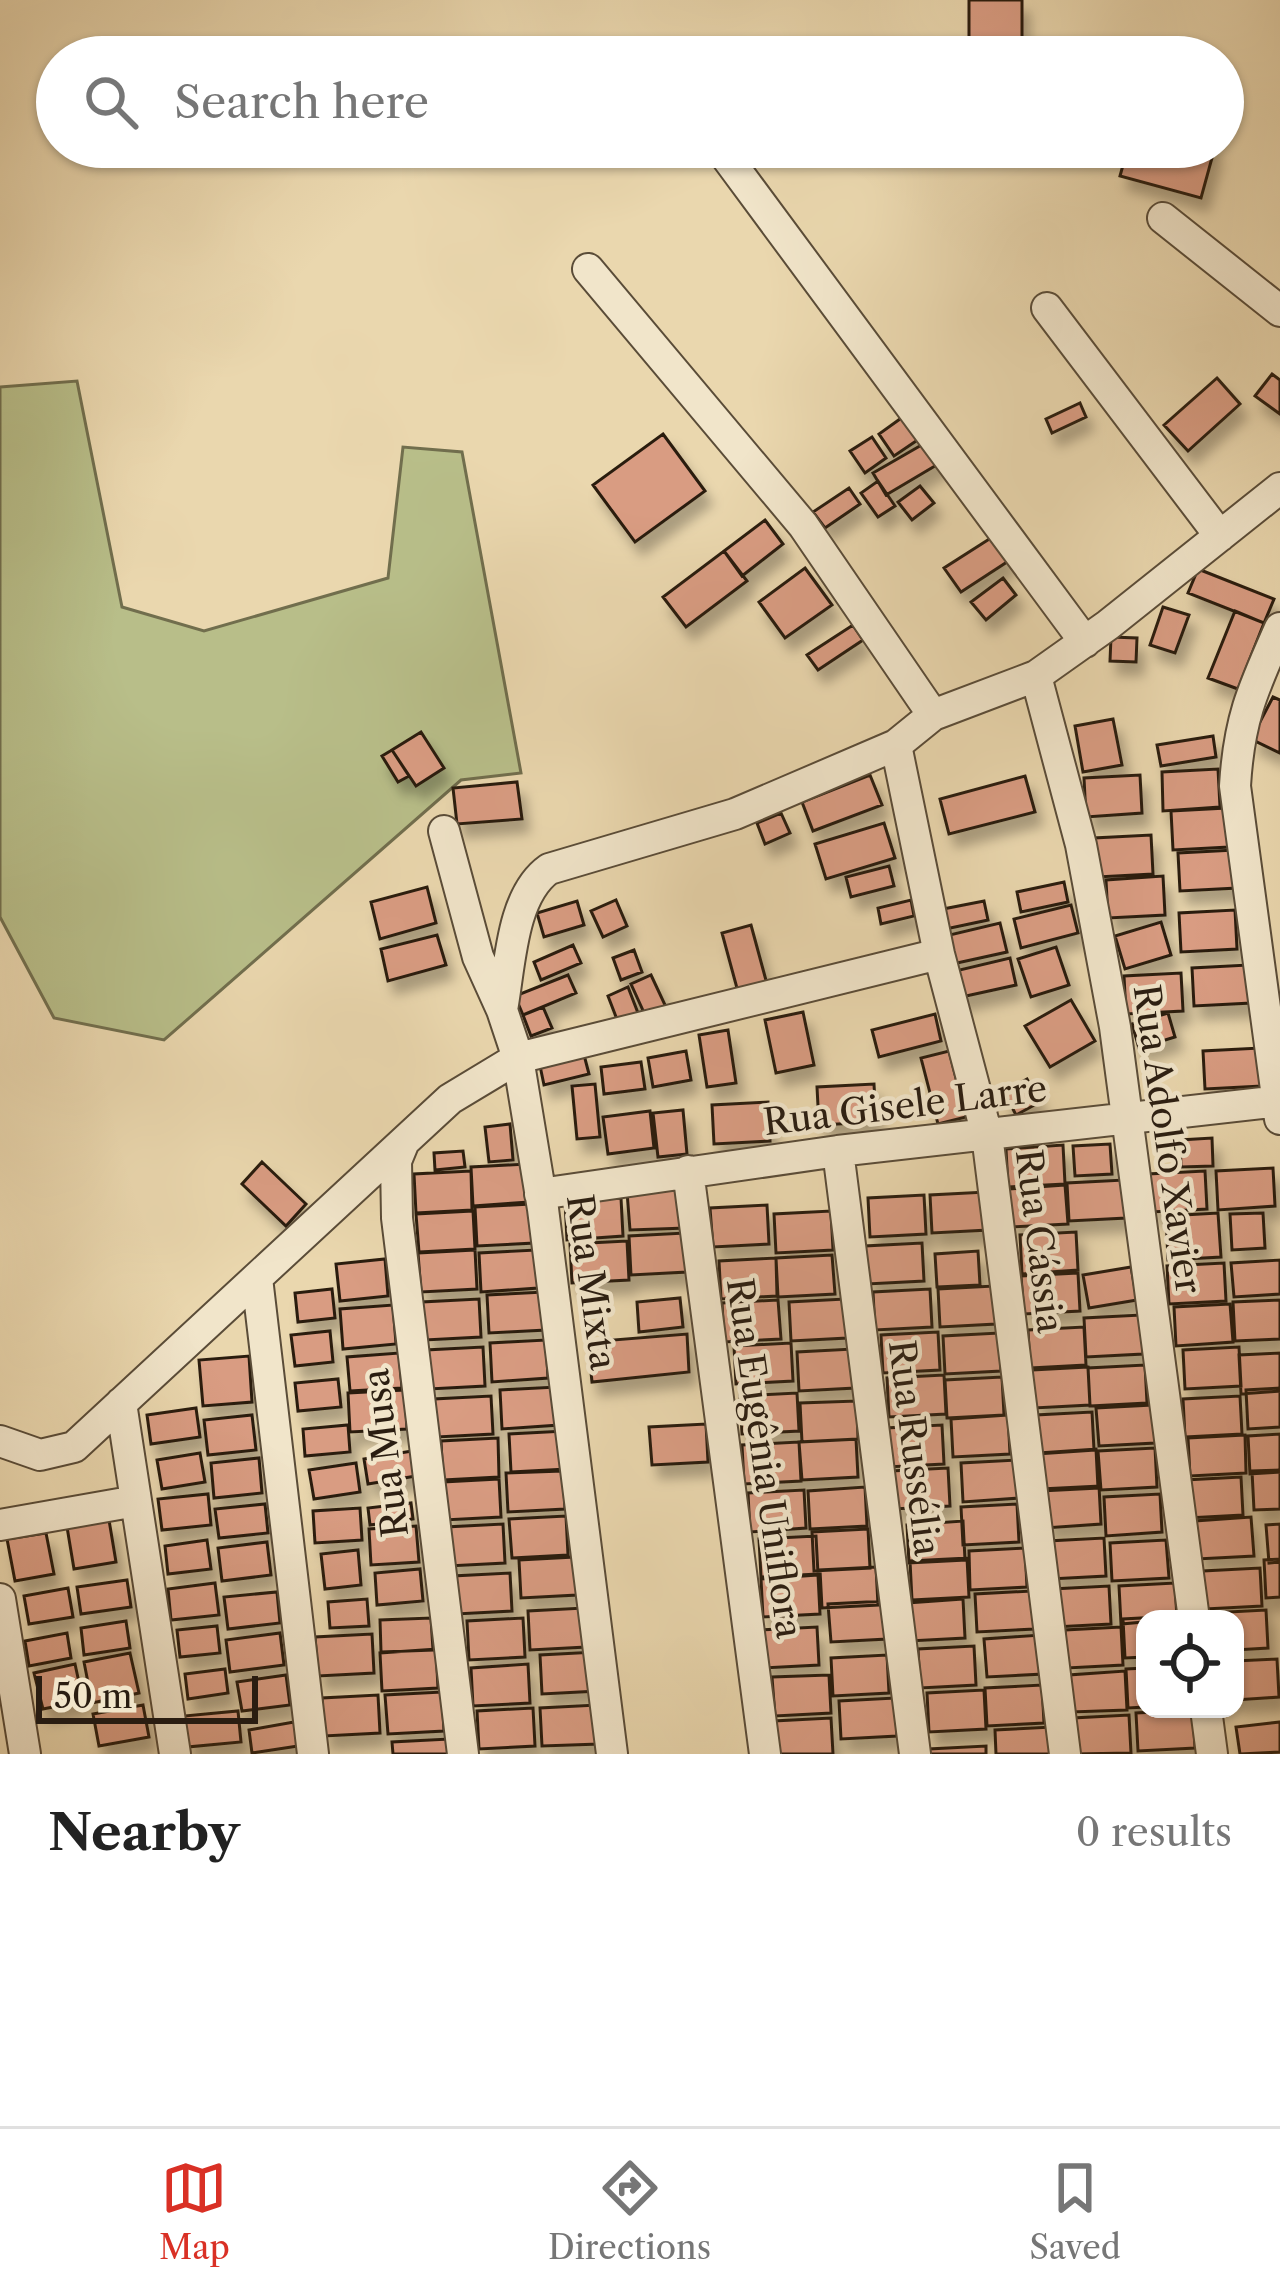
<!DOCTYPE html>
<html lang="en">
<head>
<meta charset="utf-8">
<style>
	body { margin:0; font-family:"Libre Caslon Text",serif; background:#f6f6f6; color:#222 }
	.controls { position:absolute; right:36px; bottom:36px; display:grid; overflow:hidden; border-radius:24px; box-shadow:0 3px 9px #0004 }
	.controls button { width:108px; height:108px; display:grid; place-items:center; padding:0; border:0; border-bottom:3px solid #e0e0e0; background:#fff; color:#222; font:60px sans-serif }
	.scale { position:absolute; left:36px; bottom:30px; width:222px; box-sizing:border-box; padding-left:12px; border:6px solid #2a1d11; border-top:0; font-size:33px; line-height:42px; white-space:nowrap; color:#2a1d11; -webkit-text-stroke:9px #f1e5ca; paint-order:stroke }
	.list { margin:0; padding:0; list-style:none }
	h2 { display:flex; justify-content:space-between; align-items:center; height:156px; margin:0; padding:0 48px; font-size:51px }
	h2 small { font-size:39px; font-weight:400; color:#767676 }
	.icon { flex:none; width:66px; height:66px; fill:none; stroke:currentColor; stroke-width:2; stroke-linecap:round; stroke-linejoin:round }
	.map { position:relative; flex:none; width:1280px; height:1754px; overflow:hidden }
	.search { position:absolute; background:#fff; box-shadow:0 3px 9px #0004; left:36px; right:36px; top:36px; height:132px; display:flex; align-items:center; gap:30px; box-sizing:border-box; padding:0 42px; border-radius:66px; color:#767676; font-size:45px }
	.sheet { height:372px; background:#fff }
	nav { display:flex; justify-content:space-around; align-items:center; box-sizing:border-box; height:168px; border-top:3px solid #e0e0e0; background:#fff; font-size:33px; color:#767676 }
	nav a { display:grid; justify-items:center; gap:6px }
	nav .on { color:#d93025 }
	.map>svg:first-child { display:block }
	.green { fill:#b8be89; stroke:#716e4d; stroke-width:3 }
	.building { fill:#d99c82; stroke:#2a1d11; stroke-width:3; filter:url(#shadow) }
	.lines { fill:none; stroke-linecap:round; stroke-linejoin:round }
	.street-casing { stroke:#5a4c38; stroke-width:34 }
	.street { stroke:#f1e5ca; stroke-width:30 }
	.labels { text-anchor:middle; stroke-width:9; stroke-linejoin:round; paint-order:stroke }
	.street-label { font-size:36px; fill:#2a1d11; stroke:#f1e5ca }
</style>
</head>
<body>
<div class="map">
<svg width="1280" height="1754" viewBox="0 0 1280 1754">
	<defs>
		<filter id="shadow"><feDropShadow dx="7" dy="13" stdDeviation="6" flood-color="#0004"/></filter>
	</defs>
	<rect width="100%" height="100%" fill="#ead7ae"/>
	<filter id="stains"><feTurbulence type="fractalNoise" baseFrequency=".00167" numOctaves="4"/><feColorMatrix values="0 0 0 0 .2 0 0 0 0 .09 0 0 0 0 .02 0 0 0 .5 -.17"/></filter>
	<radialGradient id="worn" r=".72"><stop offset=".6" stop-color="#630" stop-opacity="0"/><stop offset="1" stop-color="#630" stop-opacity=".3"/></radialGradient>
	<path class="green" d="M77 381 122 607 204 631 388 578 403 447 462 452 521 773 461 780 164 1040 54 1018 0 917V387Z"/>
	<path class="building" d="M969 0H1022V57H969Z
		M1128 147H1215L1201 198 1120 176Z
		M1272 374 1280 380V414L1255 396Z
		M1217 378 1240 404 1188 451 1164 425Z
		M1080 403 1086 417 1052 433 1046 419Z
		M907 414 922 437 894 456 879 434Z
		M663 434 705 491 635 542 593 485Z
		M872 437 886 458 865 473 850 451Z
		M932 439 945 460 886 495 873 473Z
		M878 481 895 506 878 517 861 493Z
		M920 486 934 503 912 520 898 502Z
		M849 488 860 504 825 528 813 512Z
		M765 520 783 544 742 576 724 551Z
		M994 536 1010 560 961 592 944 568Z
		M724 551 747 581 686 627 663 597Z
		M805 568 832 605 785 638 759 602Z
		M1198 569 1274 599 1264 623 1188 593Z
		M1003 578 1016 595 986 620 971 602Z
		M1163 607 1189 615 1175 653 1150 645Z
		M1235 611 1264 623 1238 689 1208 678Z
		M853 625 863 640 818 670 807 655Z
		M1111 637 1137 638 1136 662 1110 661Z
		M1273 697 1280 700V753L1251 739Z
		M1113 719 1122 765 1083 772 1075 726Z
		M421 732 444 768 416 786 392 750Z
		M1213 736 1216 757 1161 766 1157 745Z
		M392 750 409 776 398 782 382 756Z
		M1218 769 1220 807 1163 811 1162 772Z
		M870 775 882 805 813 831 802 802Z
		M1140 775 1142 813 1086 817 1084 778Z
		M1025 776 1035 812 949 834 940 799Z
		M517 782 522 819 457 824 453 788Z
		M1227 808 1229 847 1173 850 1171 811Z
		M781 813 790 833 765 844 757 823Z
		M884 823 895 858 826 879 815 844Z
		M1151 835 1153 874 1097 877 1094 838Z
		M1235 850 1237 888 1180 891 1178 853Z
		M889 866 894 886 851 897 846 877Z
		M1163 876 1165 915 1108 918 1106 880Z
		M1064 882 1068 902 1021 912 1017 892Z
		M427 887 436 923 380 939 371 902Z
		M616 900 627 926 603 937 591 911Z
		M911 900 914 916 881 924 878 908Z
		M577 901 584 925 544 937 537 913Z
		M984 901 988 920 941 930 938 910Z
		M1071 905 1078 933 1021 948 1014 919Z
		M1235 910 1237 949 1181 952 1179 913Z
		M1161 922 1171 955 1125 969 1115 936Z
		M1000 923 1007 952 948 965 941 937Z
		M751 925 767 984 738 992 722 933Z
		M437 935 446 965 388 981 381 949Z
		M573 945 581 963 541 980 534 962Z
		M1056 947 1069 985 1031 997 1018 959Z
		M634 950 642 972 621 980 613 958Z
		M1010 958 1016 985 957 998 951 972Z
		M1248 965 1251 1003 1194 1006 1192 968Z
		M1181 973 1183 1011 1126 1014 1124 976Z
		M568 975 576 993 523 1015 515 996Z
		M651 975 666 1007 646 1017 631 984Z
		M628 987 638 1013 618 1022 608 996Z
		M1071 1000 1095 1041 1050 1067 1025 1026Z
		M543 1007 552 1028 531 1036 523 1015Z
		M803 1012 814 1065 776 1073 765 1020Z
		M1168 1013 1175 1037 1139 1048 1132 1024Z
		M935 1014 941 1041 879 1057 872 1030Z
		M728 1030 736 1083 707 1087 699 1035Z
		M1260 1048 1262 1086 1205 1089 1203 1051Z
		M583 1051 589 1074 544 1085 539 1061Z
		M686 1051 691 1080 653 1087 648 1058Z
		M949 1051 966 1117 938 1124 921 1058Z
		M641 1062 645 1089 604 1094 601 1067Z
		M1027 1079 1040 1102 1016 1115 1004 1092Z
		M595 1084 600 1137 577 1139 572 1086Z
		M874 1084 876 1122 819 1125 817 1087Z
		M768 1102 770 1141 714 1144 712 1105Z
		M683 1110 687 1154 658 1157 653 1113Z
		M650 1111 654 1148 608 1154 603 1117Z
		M510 1124 513 1160 489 1162 485 1127Z
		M1212 1138 1213 1166 1181 1167 1180 1140Z
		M1110 1144 1112 1174 1075 1176 1073 1146Z
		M1063 1145 1065 1184 1008 1187 1006 1149Z
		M463 1151 465 1167 435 1170 434 1153Z
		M262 1162 306 1204 286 1226 242 1184Z
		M527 1164 529 1202 473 1206 471 1167Z
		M1273 1168 1275 1206 1218 1210 1216 1171Z
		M471 1171 472 1210 416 1213 414 1174Z
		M1205 1171 1207 1209 1151 1212 1148 1174Z
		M1124 1180 1126 1218 1069 1221 1067 1183Z
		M1065 1185 1068 1224 1011 1227 1009 1189Z
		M684 1189 686 1228 630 1230 627 1192Z
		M986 1192 988 1230 932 1233 930 1195Z
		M924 1195 926 1234 870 1237 868 1198Z
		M621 1198 623 1236 567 1240 565 1201Z
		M531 1204 534 1243 477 1246 475 1207Z
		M767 1205 769 1244 713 1247 710 1208Z
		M473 1211 475 1249 419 1252 416 1214Z
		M831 1211 833 1250 776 1253 774 1214Z
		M1218 1213 1221 1257 1168 1260 1166 1216Z
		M1263 1213 1265 1248 1232 1250 1230 1214Z
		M1076 1232 1078 1270 1022 1274 1020 1235Z
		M685 1233 687 1272 631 1275 629 1236Z
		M627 1241 629 1280 572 1283 570 1244Z
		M922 1243 924 1281 867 1284 865 1246Z
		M475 1250 477 1289 421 1292 418 1253Z
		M536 1250 538 1288 481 1292 479 1253Z
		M978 1251 980 1285 937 1287 935 1254Z
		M832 1255 835 1294 778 1297 776 1258Z
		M776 1258 777 1296 721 1299 719 1261Z
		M385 1259 388 1296 340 1301 336 1264Z
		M1280 1260V1294L1234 1297 1231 1263Z
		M1224 1263 1226 1301 1169 1304 1167 1266Z
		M1131 1267 1137 1300 1089 1308 1083 1275Z
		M1078 1273 1080 1311 1024 1314 1021 1276Z
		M994 1286 996 1324 940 1327 938 1289Z
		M332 1289 335 1318 298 1322 295 1293Z
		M930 1289 932 1327 875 1330 873 1292Z
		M544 1292 546 1330 489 1333 487 1295Z
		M680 1298 683 1327 639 1332 637 1302Z
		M479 1299 481 1337 425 1340 422 1302Z
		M845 1299 847 1338 791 1341 789 1302Z
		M778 1300 781 1339 724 1342 722 1303Z
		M1280 1300V1339L1235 1341 1233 1302Z
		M1230 1304 1233 1342 1176 1346 1174 1307Z
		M393 1305 396 1344 343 1349 340 1309Z
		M1141 1315 1143 1354 1086 1357 1084 1318Z
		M1084 1327 1086 1365 1030 1368 1028 1330Z
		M330 1331 333 1362 295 1366 291 1335Z
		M938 1332 940 1370 883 1373 881 1335Z
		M999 1333 1001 1371 945 1374 943 1336Z
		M687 1334 689 1372 592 1382 588 1342Z
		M546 1340 548 1378 492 1382 490 1343Z
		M791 1343 793 1381 736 1384 734 1346Z
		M483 1347 485 1386 429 1389 426 1350Z
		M1239 1347 1241 1386 1185 1389 1183 1350Z
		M853 1349 855 1388 799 1391 797 1352Z
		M399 1353 402 1388 350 1391 347 1357Z
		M1280 1353V1391L1241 1394 1239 1355Z
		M249 1356 252 1402 203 1406 199 1360Z
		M1145 1365 1147 1403 1090 1406 1088 1368Z
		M1088 1367 1090 1405 1034 1408 1032 1370Z
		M944 1375 946 1414 889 1417 887 1378Z
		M1002 1377 1004 1415 947 1418 945 1380Z
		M338 1379 341 1407 298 1411 295 1383Z
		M557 1387 559 1425 502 1429 500 1390Z
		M1280 1388V1427L1248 1429 1246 1390Z
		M405 1390 407 1429 350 1432 348 1393Z
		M797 1393 799 1431 742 1434 740 1396Z
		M491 1396 493 1434 437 1437 434 1399Z
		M1240 1396 1242 1434 1185 1437 1183 1399Z
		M857 1401 858 1439 802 1442 800 1403Z
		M1153 1405 1155 1443 1099 1446 1096 1408Z
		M196 1408 200 1437 151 1444 147 1415Z
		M1092 1412 1094 1450 1038 1454 1036 1415Z
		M252 1415 256 1450 208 1455 204 1420Z
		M1008 1415 1010 1454 953 1457 951 1419Z
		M706 1424 708 1462 652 1465 649 1427Z
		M348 1425 350 1452 305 1456 303 1429Z
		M942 1425 944 1464 887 1467 886 1428Z
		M565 1431 567 1469 511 1472 509 1434Z
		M1280 1434V1472L1250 1474 1248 1436Z
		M1245 1435 1246 1473 1190 1476 1188 1438Z
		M498 1438 499 1477 443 1480 441 1441Z
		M856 1439 858 1477 802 1480 799 1442Z
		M799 1442 801 1481 744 1484 742 1445Z
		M1155 1448 1157 1487 1101 1490 1098 1451Z
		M1096 1449 1098 1488 1042 1491 1040 1453Z
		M412 1451 416 1476 368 1484 364 1459Z
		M200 1453 205 1482 162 1489 157 1460Z
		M259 1458 262 1493 214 1498 211 1463Z
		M1017 1460 1019 1498 963 1502 961 1463Z
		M356 1463 360 1492 314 1499 309 1470Z
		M948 1468 950 1506 893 1509 891 1471Z
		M1280 1470V1509L1254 1510 1252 1471Z
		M563 1471 565 1509 508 1512 506 1473Z
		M1241 1477 1243 1515 1187 1518 1185 1480Z
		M499 1479 501 1517 444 1520 443 1482Z
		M1099 1486 1101 1524 1045 1528 1042 1489Z
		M865 1487 867 1526 810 1529 808 1491Z
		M804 1490 806 1528 750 1532 748 1493Z
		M208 1494 211 1525 162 1530 158 1499Z
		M1160 1494 1162 1532 1106 1536 1104 1497Z
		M411 1503 413 1519 370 1525 368 1508Z
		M265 1504 268 1533 219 1538 215 1509Z
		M1017 1504 1019 1542 963 1545 961 1507Z
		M360 1508 362 1540 315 1543 313 1511Z
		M566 1516 568 1555 512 1558 509 1519Z
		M1251 1517 1254 1556 1197 1559 1195 1521Z
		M109 1520 116 1562 74 1569 67 1527Z
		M963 1521 965 1560 909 1563 907 1525Z
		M503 1524 505 1563 448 1566 446 1527Z
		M1280 1524V1562L1269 1563 1266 1525Z
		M416 1526 419 1562 371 1565 369 1529Z
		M868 1529 870 1568 814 1571 812 1532Z
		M46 1533 54 1574 15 1581 7 1539Z
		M816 1536 818 1574 761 1577 759 1539Z
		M1104 1538 1106 1576 1050 1579 1048 1541Z
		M207 1540 211 1569 168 1574 165 1546Z
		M1166 1540 1169 1578 1112 1581 1110 1543Z
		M267 1542 271 1575 222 1581 218 1548Z
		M1025 1548 1027 1587 970 1590 969 1551Z
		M358 1550 361 1585 325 1589 321 1554Z
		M575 1557 577 1595 521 1598 519 1560Z
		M967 1558 969 1597 912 1600 910 1561Z
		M1280 1559V1597L1266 1598 1264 1560Z
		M876 1567 878 1605 822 1608 820 1570Z
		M1260 1568 1262 1606 1205 1609 1203 1571Z
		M420 1569 423 1601 377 1605 375 1573Z
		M510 1573 512 1611 456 1614 453 1576Z
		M818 1575 820 1614 763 1617 761 1579Z
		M127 1580 131 1607 81 1614 77 1587Z
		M215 1583 219 1615 171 1620 168 1589Z
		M1175 1583 1177 1619 1121 1624 1119 1586Z
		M1109 1586 1111 1624 1054 1627 1052 1589Z
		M68 1588 73 1617 29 1624 24 1596Z
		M1032 1591 1034 1629 977 1632 975 1594Z
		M277 1592 280 1623 228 1629 224 1597Z
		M367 1599 369 1626 330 1628 328 1602Z
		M963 1599 965 1638 909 1641 907 1603Z
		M885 1601 887 1639 831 1642 828 1604Z
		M584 1608 586 1647 530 1650 528 1611Z
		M1266 1610 1268 1648 1235 1650V1619H1210V1613Z
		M1179 1616 1145 1619V1657L1125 1658 1123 1619Z
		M431 1618 433 1650 381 1652 380 1620Z
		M523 1618 525 1657 469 1660 467 1621Z
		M126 1621 130 1648 84 1655 81 1628Z
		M217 1626 220 1653 180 1657 177 1630Z
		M817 1627 819 1665 763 1668 760 1630Z
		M1121 1627 1123 1665 1067 1668 1065 1630Z
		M67 1633 71 1658 29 1666 25 1641Z
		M280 1633 284 1665 230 1672 226 1640Z
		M372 1634 374 1673 318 1676 315 1637Z
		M1041 1635 1043 1674 987 1677 984 1639Z
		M974 1646 976 1685 920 1688 918 1649Z
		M436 1649 438 1688 382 1691 380 1653Z
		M596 1652 598 1691 542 1694 540 1655Z
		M130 1653 139 1693 92 1703 84 1662Z
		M887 1655 889 1693 833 1696 831 1658Z
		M1277 1659 1279 1697 1235 1700V1661Z
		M75 1664 83 1701 43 1709 34 1673Z
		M528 1664 530 1703 473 1706 471 1668Z
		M1145 1668V1707L1128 1708 1126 1669Z
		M225 1669 228 1693 188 1699 185 1674Z
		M1125 1671 1127 1710 1071 1712 1069 1675Z
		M286 1675 290 1705 242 1711 237 1682Z
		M829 1675 831 1713 775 1716 772 1677Z
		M1042 1685 1044 1723 987 1726 985 1688Z
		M984 1690 986 1729 929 1732 927 1693Z
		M442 1692 444 1731 388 1734 385 1695Z
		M378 1695 380 1733 324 1736 322 1698Z
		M895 1698 897 1736 841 1739 839 1701Z
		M143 1705 149 1737 99 1746 93 1714Z
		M597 1705 599 1744 542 1746 540 1708Z
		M533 1708 535 1746 479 1749 477 1711Z
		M1193 1710 1195 1748 1138 1751 1136 1713Z
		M238 1711 241 1742 187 1747 184 1716Z
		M1129 1715 1131 1753 1074 1754 1073 1718Z
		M831 1718 833 1754H776L774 1721Z
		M294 1722 298 1746 252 1753 249 1730Z
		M1280 1722V1752L1240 1754 1236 1727Z
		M1052 1727 1053 1754H996L995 1730Z
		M449 1739 450 1754H393L392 1742Z
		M986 1746V1754H929V1749Z"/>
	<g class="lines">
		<g class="street-casing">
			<path id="street" d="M719 147 1085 642
				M1163 218 1280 311
				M588 269 803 525 933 715
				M1047 308 1220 536
				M1280 628C1253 689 1239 718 1235 786L1280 1119
				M1036 676 1081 845 1115 1027 1194 1619
				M896 745 939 954 987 1135 1065 1754
				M444 831 478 957 502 1010 518 1058 543 1209 612 1754
				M502 1010C510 967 511 896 549 869L735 814 896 745 933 715 1036 676 1108 625 1280 488
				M403 1144 396 1161 397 1218 463 1754
				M838 1151 915 1754
				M688 1171 765 1754
				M540 1194 838 1151 1280 1101
				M257 1278 313 1754
				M121 1403 175 1754
				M0 1441 40 1455 74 1447 450 1099 518 1058 939 954
				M0 1525 136 1501
				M0 1599 25 1754
				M1206 1709 1212 1754"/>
		</g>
		<use href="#street" class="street"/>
	</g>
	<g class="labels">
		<g class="street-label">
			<text transform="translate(905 1105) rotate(-7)" y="13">Rua Gisele Larre</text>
			<text transform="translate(1168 1139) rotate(82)" y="13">Rua Adolfo Xavier</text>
			<text transform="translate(1040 1241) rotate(83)" y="13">Rua Cássia</text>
			<text transform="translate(592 1282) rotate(82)" y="13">Rua Mixta</text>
			<text transform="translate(915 1448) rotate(83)" y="13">Rua Russélia</text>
			<text transform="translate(385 1453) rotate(-97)" y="13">Rua Musa</text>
			<text transform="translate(765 1458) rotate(82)" y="13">Rua Eugênia Uniflora</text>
		</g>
	</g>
	<rect width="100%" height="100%" filter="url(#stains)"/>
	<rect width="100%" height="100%" fill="url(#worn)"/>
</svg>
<div class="controls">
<button><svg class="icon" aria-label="locate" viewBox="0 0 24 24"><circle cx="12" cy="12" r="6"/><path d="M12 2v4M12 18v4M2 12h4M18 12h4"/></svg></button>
</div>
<div class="scale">50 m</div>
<div class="search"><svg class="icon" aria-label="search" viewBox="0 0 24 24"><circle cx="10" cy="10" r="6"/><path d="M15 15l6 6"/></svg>Search here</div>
</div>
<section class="sheet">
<h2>Nearby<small>0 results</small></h2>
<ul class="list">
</ul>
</section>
<nav>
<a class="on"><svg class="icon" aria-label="map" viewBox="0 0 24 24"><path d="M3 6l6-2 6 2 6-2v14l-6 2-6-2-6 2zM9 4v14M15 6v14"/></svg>Map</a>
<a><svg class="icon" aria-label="directions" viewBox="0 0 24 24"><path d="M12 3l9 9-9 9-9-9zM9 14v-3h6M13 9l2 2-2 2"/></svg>Directions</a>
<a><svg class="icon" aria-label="saved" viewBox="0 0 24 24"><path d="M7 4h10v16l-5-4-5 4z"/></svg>Saved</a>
</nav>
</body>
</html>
